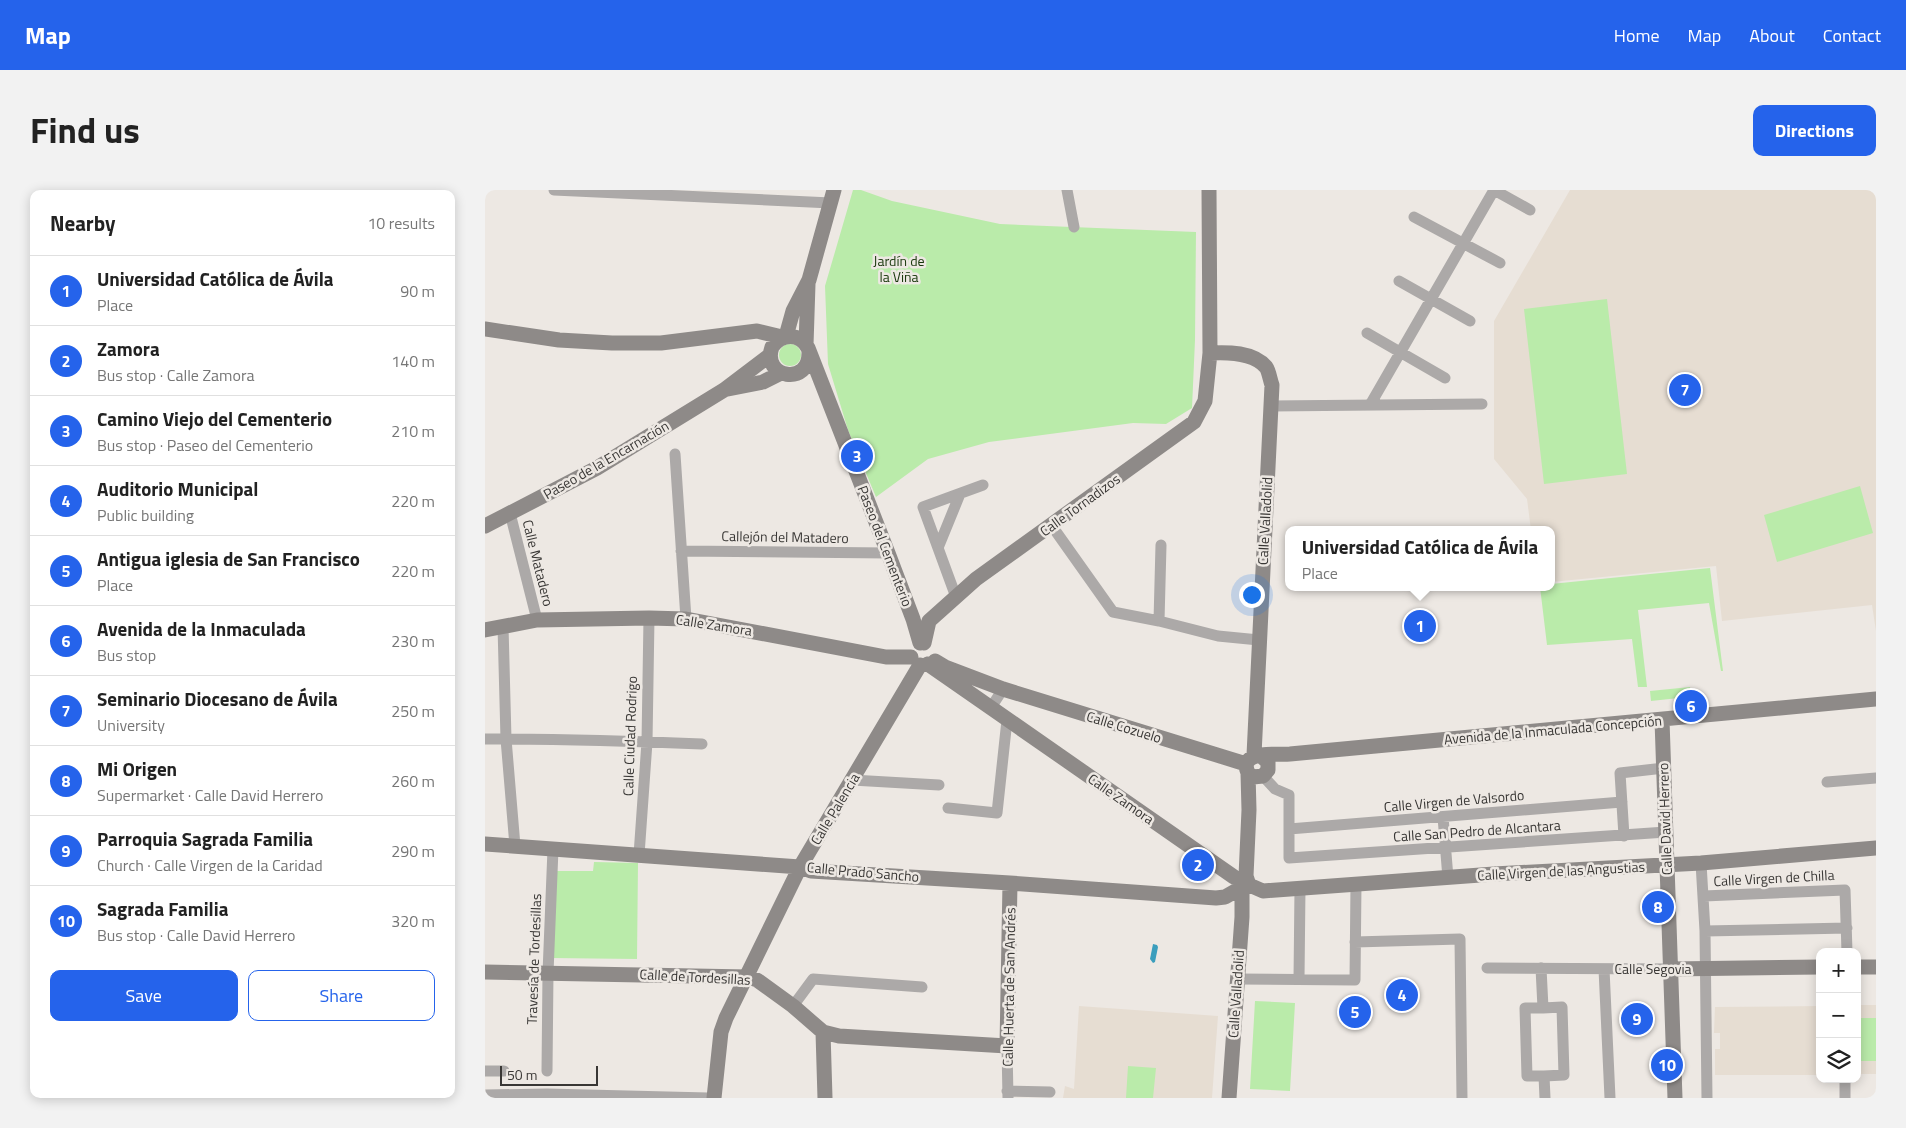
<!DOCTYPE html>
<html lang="en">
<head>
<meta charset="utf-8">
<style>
	body { margin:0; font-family:"Titillium Web",sans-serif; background:#f2f2f2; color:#222 }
	.controls { position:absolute; right:15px; bottom:15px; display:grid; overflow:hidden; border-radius:10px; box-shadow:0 2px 12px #0003 }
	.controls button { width:45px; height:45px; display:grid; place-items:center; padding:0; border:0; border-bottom:1px solid #e0e0e0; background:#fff; color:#222; font:25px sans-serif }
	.scale { position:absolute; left:15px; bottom:12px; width:98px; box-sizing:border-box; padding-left:5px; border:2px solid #393735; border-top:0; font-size:14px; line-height:18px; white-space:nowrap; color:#393735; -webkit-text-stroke:4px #ede8e3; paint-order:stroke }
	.you { position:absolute; left:766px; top:404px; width:18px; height:18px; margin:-12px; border:4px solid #fff; border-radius:50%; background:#1a73e8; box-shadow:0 0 0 8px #1a73e833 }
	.badge { display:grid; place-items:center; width:32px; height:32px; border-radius:50%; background:#2563eb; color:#fff; font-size:16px; font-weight:700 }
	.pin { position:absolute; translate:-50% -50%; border:2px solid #fff; box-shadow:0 1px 5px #0006 }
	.popup { position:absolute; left:800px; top:336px; width:270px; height:65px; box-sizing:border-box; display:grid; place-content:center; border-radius:10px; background:#fff; filter:drop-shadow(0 1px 4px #0005); font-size:16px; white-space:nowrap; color:#767676 }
	.popup b { font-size:19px; color:#222 }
	.popup::after { content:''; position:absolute; left:50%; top:100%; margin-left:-10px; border:10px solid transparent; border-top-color:#fff }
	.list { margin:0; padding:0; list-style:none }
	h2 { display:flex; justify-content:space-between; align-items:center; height:65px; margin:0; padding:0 20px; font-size:21px }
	h2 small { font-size:16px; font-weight:400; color:#767676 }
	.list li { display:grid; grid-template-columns:32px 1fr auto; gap:15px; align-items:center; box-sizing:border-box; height:70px; padding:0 20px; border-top:1px solid #e0e0e0 }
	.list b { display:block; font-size:19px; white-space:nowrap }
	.list p { margin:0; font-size:16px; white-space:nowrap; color:#767676 }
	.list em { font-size:16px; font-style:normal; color:#767676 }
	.actions { display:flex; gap:10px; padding:15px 20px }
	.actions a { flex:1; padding:11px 0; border:1px solid #2563eb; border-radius:10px; text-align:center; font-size:18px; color:#2563eb }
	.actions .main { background:#2563eb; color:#fff }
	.icon { flex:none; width:28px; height:28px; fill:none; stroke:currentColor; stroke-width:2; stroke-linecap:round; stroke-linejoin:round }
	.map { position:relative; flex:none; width:1391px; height:908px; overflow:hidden; border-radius:10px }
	header { display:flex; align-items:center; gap:30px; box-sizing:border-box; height:70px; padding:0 25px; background:#2563eb; color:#fff }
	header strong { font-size:24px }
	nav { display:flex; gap:28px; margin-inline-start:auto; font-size:18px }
	.intro { display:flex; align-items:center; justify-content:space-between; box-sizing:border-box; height:120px; padding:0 30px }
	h1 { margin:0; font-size:35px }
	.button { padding:12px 22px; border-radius:10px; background:#2563eb; color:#fff; font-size:18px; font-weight:700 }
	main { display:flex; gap:30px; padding:0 30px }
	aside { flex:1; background:#fff; border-radius:10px; box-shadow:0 2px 12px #0003 }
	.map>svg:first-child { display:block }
	.built { fill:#e6ddd2 }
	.green { fill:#baebaa }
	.water { fill:#3b9ebd }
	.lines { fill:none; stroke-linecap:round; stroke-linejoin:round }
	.street { stroke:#aca9a8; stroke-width:11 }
	.secondary { stroke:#8e8a88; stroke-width:15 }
	.labels { text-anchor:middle; stroke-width:5; stroke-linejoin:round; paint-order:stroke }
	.park-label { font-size:14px; fill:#18370b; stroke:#ede8e3 }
	.street-label { font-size:14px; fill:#393735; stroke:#ede8e3 }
</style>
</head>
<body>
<header>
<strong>Map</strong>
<nav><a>Home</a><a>Map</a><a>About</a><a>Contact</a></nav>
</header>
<div class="intro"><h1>Find us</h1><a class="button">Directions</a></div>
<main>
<aside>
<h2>Nearby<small>10 results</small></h2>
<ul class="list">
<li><span class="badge">1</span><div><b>Universidad Católica de Ávila</b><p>Place</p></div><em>90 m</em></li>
<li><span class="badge">2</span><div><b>Zamora</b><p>Bus stop · Calle Zamora</p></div><em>140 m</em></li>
<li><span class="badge">3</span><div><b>Camino Viejo del Cementerio</b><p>Bus stop · Paseo del Cementerio</p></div><em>210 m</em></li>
<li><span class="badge">4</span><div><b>Auditorio Municipal</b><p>Public building</p></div><em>220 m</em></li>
<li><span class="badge">5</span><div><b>Antigua iglesia de San Francisco</b><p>Place</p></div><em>220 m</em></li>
<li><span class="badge">6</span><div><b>Avenida de la Inmaculada</b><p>Bus stop</p></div><em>230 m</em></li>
<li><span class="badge">7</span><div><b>Seminario Diocesano de Ávila</b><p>University</p></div><em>250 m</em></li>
<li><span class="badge">8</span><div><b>Mi Origen</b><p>Supermarket · Calle David Herrero</p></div><em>260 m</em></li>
<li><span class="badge">9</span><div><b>Parroquia Sagrada Familia</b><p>Church · Calle Virgen de la Caridad</p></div><em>290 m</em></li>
<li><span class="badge">10</span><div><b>Sagrada Familia</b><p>Bus stop · Calle David Herrero</p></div><em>320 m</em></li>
</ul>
<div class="actions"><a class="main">Save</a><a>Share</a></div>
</aside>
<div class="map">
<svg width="1391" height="908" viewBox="0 0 1391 908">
	<rect width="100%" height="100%" fill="#ede8e3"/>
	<path class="built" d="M1085 0H1391V441L1387 415 1237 431 1231 376 1066 392V340H1046L1042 309 1009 269V131Z
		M1372 815H1391V884H1372Z
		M594 816 733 826 727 908H578L580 896 589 899Z
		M1335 816V885H1230V859H1235V843H1229L1230 817Z"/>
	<path class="green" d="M368 0H376L407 11 515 34 711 42 710 150 707 218 681 234 648 233 504 252 443 269 391 307 363 240 343 174 340 96Z
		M1122 109 1142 284 1059 294 1039 119Z
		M294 165a11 11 0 1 1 22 0a11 11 0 1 1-22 0Z
		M1375 296 1388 343 1292 372 1279 325Z
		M1225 378 1238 481H1236L1224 413 1153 420 1162 497H1153L1147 449 1062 455 1055 397H1066V394Z
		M1205 497 1206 502H1211L1212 506 1166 511 1165 501Z
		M109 672 153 673 152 769 66 768 67 681H108Z
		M770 811 810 813 805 901 765 899Z
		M1372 828H1391V871H1372Z
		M643 876 671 878 668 908H641Z"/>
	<path class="water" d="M668 754 672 755 673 757 670 772 668 773 665 769Z"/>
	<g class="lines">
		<path class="street" d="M69 0 346 13
			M582 0 589 37
			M1009 0 1045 20
			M929 27 1015 73
			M914 91 985 131
			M882 143 960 188
			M885 215 1009 0
			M786 216 997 214
			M190 264 201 429
			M25 323 52 430
			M567 336 628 422 674 431 733 446 774 450
			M453 358 475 304
			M196 361 403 363
			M471 407 438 317 498 295
			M674 431 676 355
			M18 436 21 549 30 656
			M505 519 518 499
			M0 549C72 549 144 551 217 554
			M778 586 790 599 804 605V668L1181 642
			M367 590 454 595
			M1342 592 1391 588
			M463 618 512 623 522 530
			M958 627 963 688
			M804 639 1137 612
			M1139 646 1135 583 1179 578
			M154 665 162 552 164 428
			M1216 673 1220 741 1222 908
			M1219 706 1360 700 1362 762
			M1220 741 1362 738
			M870 752 975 749 977 908
			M1002 778 1186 779
			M1056 778 1058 818 1077 817 1079 885 1059 886 1060 908
			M1119 779 1125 908
			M752 789 870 790 871 694
			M814 789 815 698
			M308 816 328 789 437 797
			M1058 818H1040L1042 886H1059
			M522 856 523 908
			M0 881H19
			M62 881 63 783 68 659
			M522 901 565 902
			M0 905 62 904 223 908
			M1360 908V889"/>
		<path class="secondary" d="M0 139 74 150 127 153H176L272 141 297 147
			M301 146 308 121 324 90 349 0
			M321 155 323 94
			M324 162C325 197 276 188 287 157 297 143 315 143 323 158L403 363 428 429 435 453
			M725 163C743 162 768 162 781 177 784 181 785 190 787 195L769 565
			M243 199 278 192 296 183
			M0 336 112 278 239 200 285 165
			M0 440 52 430 164 428 201 429 401 467H426
			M439 453 444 431 491 389 709 232 720 211 725 163 724 0
			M450 471 460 477 518 499 761 574
			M443 474 749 687
			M1177 530 1190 908
			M776 566 783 572V580L778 586 768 587 763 583C753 560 791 565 805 564L1391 509
			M0 654 315 677 326 681 525 693 731 708 740 707 754 699
			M762 694 778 701 1009 684 1216 673 1391 658
			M755 699 760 697 763 692 761 686 764 620 763 583
			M1372 777H1391
			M1186 779 1335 777
			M0 782 263 787 272 790 308 816 338 842 354 846 522 856 525 693
			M338 842 340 908
			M229 908 236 842 241 828 315 677 435 475
			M744 908 757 727V699"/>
	</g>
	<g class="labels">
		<g class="park-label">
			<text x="414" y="76">Jardín de<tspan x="414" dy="16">la Viña</tspan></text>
		</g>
		<g class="street-label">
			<text transform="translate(121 270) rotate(-30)" y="5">Paseo de la Encarnación</text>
			<text transform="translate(595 315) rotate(-36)" y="5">Calle Tornadizos</text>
			<text transform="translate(780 331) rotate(-87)" y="5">Calle Valladolid</text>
			<text transform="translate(300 347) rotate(1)" y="5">Callejón del Matadero</text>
			<text transform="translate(400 356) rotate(69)" y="5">Paseo del Cementerio</text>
			<text transform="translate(53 373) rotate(76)" y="5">Calle Matadero</text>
			<text transform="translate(229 435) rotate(9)" y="5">Calle Zamora</text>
			<text transform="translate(639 537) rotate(17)" y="5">Calle Cozuelo</text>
			<text transform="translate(1068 540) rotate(-5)" y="5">Avenida de la Inmaculada Concepción</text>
			<text transform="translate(145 546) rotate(-88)" y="5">Calle Ciudad Rodrigo</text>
			<text transform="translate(636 609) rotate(35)" y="5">Calle Zamora</text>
			<text transform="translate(969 611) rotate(-5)" y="5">Calle Virgen de Valsordo</text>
			<text transform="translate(350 619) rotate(-59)" y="5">Calle Palencia</text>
			<text transform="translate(1180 629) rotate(-92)" y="5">Calle David Herrero</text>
			<text transform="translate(992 641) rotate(-4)" y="5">Calle San Pedro de Alcantara</text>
			<text transform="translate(1076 681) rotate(-3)" y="5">Calle Virgen de las Angustias</text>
			<text transform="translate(378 682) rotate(5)" y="5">Calle Prado Sancho</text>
			<text transform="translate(1289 688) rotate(-3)" y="5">Calle Virgen de Chilla</text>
			<text transform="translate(49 769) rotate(-88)" y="5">Travesía de Tordesillas</text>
			<text x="1168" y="784">Calle Segovia</text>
			<text transform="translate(210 787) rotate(3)" y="5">Calle de Tordesillas</text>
			<text transform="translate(524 797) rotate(-89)" y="5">Calle Huerta de San Andrés</text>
			<text transform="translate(751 804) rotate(-86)" y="5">Calle Valladolid</text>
		</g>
	</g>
</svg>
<div class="controls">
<button>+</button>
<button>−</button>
<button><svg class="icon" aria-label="layers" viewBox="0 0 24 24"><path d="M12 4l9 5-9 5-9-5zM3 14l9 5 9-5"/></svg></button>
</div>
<div class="scale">50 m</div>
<div class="you"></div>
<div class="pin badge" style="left:935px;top:436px">1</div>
<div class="popup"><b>Universidad Católica de Ávila</b>Place</div>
<div class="pin badge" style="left:713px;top:675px">2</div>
<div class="pin badge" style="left:372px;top:266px">3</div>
<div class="pin badge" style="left:917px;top:805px">4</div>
<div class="pin badge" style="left:870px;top:822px">5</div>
<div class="pin badge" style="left:1206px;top:516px">6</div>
<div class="pin badge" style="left:1200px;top:200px">7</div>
<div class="pin badge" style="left:1173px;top:717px">8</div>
<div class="pin badge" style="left:1152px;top:829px">9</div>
<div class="pin badge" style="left:1182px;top:875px">10</div>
</div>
</main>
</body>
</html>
